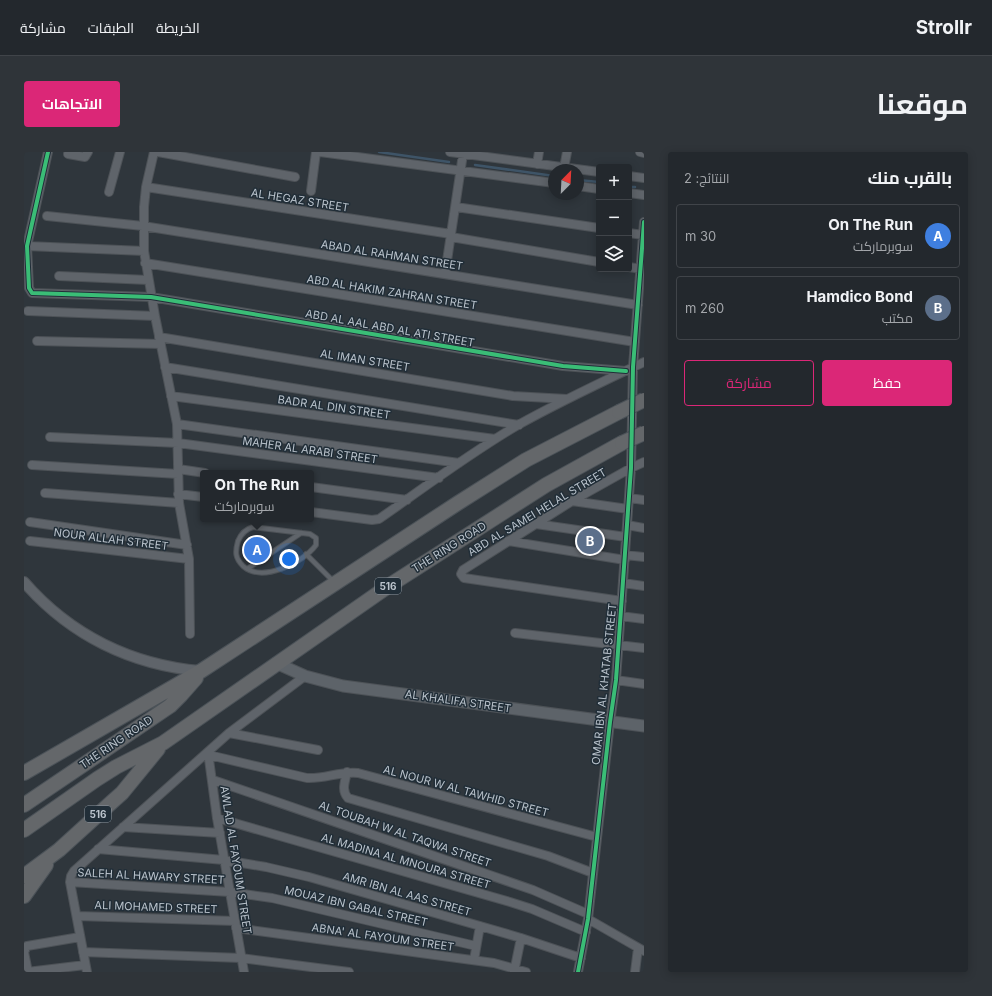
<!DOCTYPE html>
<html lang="ar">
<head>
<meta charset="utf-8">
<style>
	body { margin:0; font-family:Inter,Cairo,sans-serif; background:#2f3439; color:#f1f3f6; direction:rtl }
	.controls { position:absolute; right:12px; top:12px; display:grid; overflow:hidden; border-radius:4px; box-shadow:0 2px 10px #0003 }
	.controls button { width:36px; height:36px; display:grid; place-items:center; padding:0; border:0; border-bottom:1px solid #404449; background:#23282d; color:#f1f3f6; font:20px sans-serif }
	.compass { position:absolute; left:524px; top:12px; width:36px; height:36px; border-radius:50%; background:#23282d; box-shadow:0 2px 10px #0003; rotate:24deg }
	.you { position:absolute; left:265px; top:407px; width:14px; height:14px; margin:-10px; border:3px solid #fff; border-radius:50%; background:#1a73e8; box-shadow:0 0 0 6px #1a73e833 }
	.badge { display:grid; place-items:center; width:26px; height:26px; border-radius:50%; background:#db2777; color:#fff; font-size:13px; font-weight:700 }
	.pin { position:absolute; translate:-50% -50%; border:2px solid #fff; box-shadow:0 1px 4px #0006 }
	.popup { position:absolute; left:176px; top:318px; width:114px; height:52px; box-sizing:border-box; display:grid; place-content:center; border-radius:4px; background:#23282d; filter:drop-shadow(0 1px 3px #0005); font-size:13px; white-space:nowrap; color:#a3a6aa }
	.popup b { font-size:15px; color:#f1f3f6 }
	.popup::after { content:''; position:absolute; left:50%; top:100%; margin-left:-8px; border:8px solid transparent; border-top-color:#23282d }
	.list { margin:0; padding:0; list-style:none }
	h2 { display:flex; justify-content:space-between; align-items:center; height:52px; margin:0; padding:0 16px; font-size:17px }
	h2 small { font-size:13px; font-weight:400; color:#a3a6aa }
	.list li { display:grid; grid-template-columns:26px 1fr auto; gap:12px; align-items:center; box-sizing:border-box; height:64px; margin:0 8px 8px; padding:0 8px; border:1px solid #404449; border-radius:4px }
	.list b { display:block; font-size:15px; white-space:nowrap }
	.list p { margin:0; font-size:13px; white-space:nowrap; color:#a3a6aa }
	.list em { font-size:13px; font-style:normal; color:#a3a6aa }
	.actions { display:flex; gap:8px; padding:12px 16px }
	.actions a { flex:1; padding:9px 0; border:1px solid #db2777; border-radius:4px; text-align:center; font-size:14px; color:#db2777 }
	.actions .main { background:#db2777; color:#fff }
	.icon { flex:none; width:22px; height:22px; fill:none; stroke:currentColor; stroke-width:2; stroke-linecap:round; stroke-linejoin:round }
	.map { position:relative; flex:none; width:620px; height:820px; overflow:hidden; direction:ltr; border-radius:4px }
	header { display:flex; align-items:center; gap:24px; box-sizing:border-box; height:56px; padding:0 20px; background:#23282d; border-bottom:1px solid #404449 }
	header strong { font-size:19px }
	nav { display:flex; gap:22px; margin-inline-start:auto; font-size:14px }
	.intro { display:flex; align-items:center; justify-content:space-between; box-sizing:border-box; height:96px; padding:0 24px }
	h1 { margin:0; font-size:28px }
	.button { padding:10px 18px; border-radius:4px; background:#db2777; color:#fff; font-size:14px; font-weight:700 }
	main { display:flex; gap:24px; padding:0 24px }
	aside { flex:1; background:#23282d; border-radius:4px; box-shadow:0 2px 10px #0003 }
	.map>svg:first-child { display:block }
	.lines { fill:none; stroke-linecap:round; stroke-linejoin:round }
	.stream { stroke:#3e5467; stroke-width:2.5 }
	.service-casing { stroke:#4d5257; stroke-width:6 }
	.minor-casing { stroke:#4d5257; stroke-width:10 }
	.tertiary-casing { stroke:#4d5257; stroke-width:12 }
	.secondary-casing { stroke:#4d5257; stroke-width:13 }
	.motorway-casing { stroke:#4b5258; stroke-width:16 }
	.service { stroke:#5f646a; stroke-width:4 }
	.minor { stroke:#5f646a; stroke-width:8 }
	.tertiary { stroke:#5f646a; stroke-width:10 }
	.secondary { stroke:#5d6369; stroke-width:11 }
	.motorway { stroke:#64676a; stroke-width:14 }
	.motorway-bridge-casing { stroke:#4b5258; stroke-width:16; stroke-linecap:butt }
	.motorway-bridge { stroke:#64676a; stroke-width:14 }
	.cycleway-casing { stroke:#212e38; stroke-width:6 }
	.cycleway { stroke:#3abd76; stroke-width:4 }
	.labels { text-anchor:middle; stroke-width:3; stroke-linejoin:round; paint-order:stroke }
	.shield { fill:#212e38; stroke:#8c96a0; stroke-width:1 }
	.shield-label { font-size:10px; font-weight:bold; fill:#bac3cc }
	.street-label { font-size:11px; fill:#bac3cc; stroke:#212e38 }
</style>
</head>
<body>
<header>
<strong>Strollr</strong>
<nav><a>الخريطة</a><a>الطبقات</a><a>مشاركة</a></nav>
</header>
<div class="intro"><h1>موقعنا</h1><a class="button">الاتجاهات</a></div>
<main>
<aside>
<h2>بالقرب منك<small>النتائج: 2</small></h2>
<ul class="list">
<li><span class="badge" style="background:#3f7fe0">A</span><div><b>On The Run</b><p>سوبرماركت</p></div><em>30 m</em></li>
<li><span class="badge" style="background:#5c6f8a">B</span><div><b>Hamdico Bond</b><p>مكتب</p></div><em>260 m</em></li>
</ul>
<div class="actions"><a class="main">حفظ</a><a>مشاركة</a></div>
</aside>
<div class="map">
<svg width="620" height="820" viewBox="0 0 620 820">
	<rect width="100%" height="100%" fill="#2f363c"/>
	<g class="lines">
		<path class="stream" d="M355 0 425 10
			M451 13 530 24
			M554 28 575 30
			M605 35H611"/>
		<g class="service-casing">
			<path id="service" d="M229 375 286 382 292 386V393C279 411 238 431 219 414 211 406 211 400 214 389 217 382 222 377 229 375Z
				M282 402 309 429
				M223 417 277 381"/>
		</g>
		<g class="minor-casing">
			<path id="minor" d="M24 0 3 94 5 136 8 141 127 145 539 214 602 219
				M130 0 122 35 120 55V99L131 164 153 272 155 351 165 407 166 482
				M134 0 271 25
				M296 0 530 31
				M426 0 575 20
				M616 0 620 1
				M44 2 61 5 64 0
				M513 12 515 0
				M540 16 543 0
				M605 24 620 26
				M554 34 575 37
				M122 35 427 82
				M287 39 292 0
				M85 40 96 0
				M605 41 620 43
				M432 55 575 76
				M23 64 119 74 614 153
				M605 81 619 83
				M427 85 575 110
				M3 94 120 99
				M121 111 611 190
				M605 115 617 117
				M421 122 439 2
				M35 124 124 128
				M4 159 131 164
				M135 185 489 244 543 247
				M13 189 137 192
				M141 215 495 273
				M147 244 471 287
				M153 272 435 311
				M26 285 154 291 415 326
				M8 313 154 322
				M154 317 181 321
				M287 335 383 348
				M21 341 155 351
				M154 342 179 345
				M605 346 620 348
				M548 349 604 357
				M287 360 348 368 355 367C401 335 446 301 494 273 535 250 578 230 620 210
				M6 370 163 393
				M512 372 602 385
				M603 373 620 376
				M6 389 165 407
				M484 389 601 408
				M601 403 620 405
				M599 431 620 434
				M598 449 440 426 437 422 439 418 548 349 607 316 620 310
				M596 464 620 467
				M491 481 620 496
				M592 528 620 532
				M205 581 294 598
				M184 600 193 666 220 820
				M185 603 283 626C301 627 316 619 334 621L573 685
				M323 620C321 630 317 638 324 646L524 704 569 721
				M189 628 509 738 564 762
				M193 666 486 750 508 757 562 780
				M99 675 196 681
				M74 697 200 708 242 715 285 725 456 774 497 786 557 806
				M46 730 206 740 248 746 452 794
				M53 764 211 769
				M564 767 620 799
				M212 776 470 811 502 820
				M59 800 217 806 325 820
				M450 808 456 774
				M3 820 61 813
				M4 820 0 800 3 794 56 785
				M63 820 46 730 47 724 50 719 205 581 281 524
				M490 820 497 786
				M554 820 564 767 586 570 592 528 607 316 609 215 620 70
				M611 820 614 796"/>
		</g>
		<g class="tertiary-casing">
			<path id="tertiary" d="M0 430C46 483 107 513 177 519"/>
		</g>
		<g class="secondary-casing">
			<path id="secondary" d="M252 511 281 524 319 534 620 574"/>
		</g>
		<g class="motorway-casing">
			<path id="motorway" d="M0 621 177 519 434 351 502 308 595 260
				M0 653 146 554 157 543 172 526
				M0 678 73 627 92 615 139 591 366 433 522 333 598 291
				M0 724 35 698 89 649 98 641 134 597
				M0 744 22 713"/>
		</g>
		<use href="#service" class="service"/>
		<use href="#minor" class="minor"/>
		<use href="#tertiary" class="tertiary"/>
		<use href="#secondary" class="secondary"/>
		<use href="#motorway" class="motorway"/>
		<g class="motorway-bridge-casing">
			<path id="motorway-bridge" d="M595 260 620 248
				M598 291 620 281"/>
		</g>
		<use href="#motorway-bridge" class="motorway-bridge"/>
		<g class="cycleway-casing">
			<path id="cycleway" d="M24 0 3 94 5 136 8 141 127 145 539 214 602 219
				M554 820 564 767 586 570 592 528 607 316 609 215 620 70"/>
		</g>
		<use href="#cycleway" class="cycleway"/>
	</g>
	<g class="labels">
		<g class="shield">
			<rect x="351" y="426" width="26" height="16" rx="3"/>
			<rect x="61" y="654" width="26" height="16" rx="3"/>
		</g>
		<g class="shield-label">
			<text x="364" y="438">516</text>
			<text x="74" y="666">516</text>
		</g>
		<g class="street-label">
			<text transform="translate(276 48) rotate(9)" y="4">AL HEGAZ STREET</text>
			<text transform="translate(368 103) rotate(9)" y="4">ABAD AL RAHMAN STREET</text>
			<text transform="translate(368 140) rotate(9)" y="4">ABD AL HAKIM ZAHRAN STREET</text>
			<text transform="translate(366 176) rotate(10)" y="4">ABD AL AAL ABD AL ATI STREET</text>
			<text transform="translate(341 208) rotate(9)" y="4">AL IMAN STREET</text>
			<text transform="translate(310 255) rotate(8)" y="4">BADR AL DIN STREET</text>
			<text transform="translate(286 298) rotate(8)" y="4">MAHER AL ARABI STREET</text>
			<text transform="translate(513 360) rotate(-31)" y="4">ABD AL SAMEI HELAL STREET</text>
			<text transform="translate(87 387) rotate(7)" y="4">NOUR ALLAH STREET</text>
			<text transform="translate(425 395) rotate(-32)" y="4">THE RING ROAD</text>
			<text transform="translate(580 532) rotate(-84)" y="4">OMAR IBN AL KHATAB STREET</text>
			<text transform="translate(434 549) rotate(8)" y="4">AL KHALIFA STREET</text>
			<text transform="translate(92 590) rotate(-34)" y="4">THE RING ROAD</text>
			<text transform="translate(442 639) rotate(15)" y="4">AL NOUR W AL TAWHID STREET</text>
			<text transform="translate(381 682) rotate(19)" y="4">AL TOUBAH W AL TAQWA STREET</text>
			<text transform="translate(212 708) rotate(81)" y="4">AWLAD AL FAYOUM STREET</text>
			<text transform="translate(382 709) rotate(16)" y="4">AL MADINA AL MNOURA STREET</text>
			<text transform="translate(127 724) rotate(3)" y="4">SALEH AL HAWARY STREET</text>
			<text transform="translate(383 742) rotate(16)" y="4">AMR IBN AL AAS STREET</text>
			<text transform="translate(332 754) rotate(13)" y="4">MOUAZ IBN GABAL STREET</text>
			<text transform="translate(132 755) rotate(2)" y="4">ALI MOHAMED STREET</text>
			<text transform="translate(359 785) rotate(8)" y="4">ABNA' AL FAYOUM STREET</text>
		</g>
	</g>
</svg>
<div class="controls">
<button>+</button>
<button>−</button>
<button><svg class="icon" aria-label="layers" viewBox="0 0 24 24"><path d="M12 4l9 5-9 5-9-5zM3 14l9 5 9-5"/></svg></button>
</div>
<svg class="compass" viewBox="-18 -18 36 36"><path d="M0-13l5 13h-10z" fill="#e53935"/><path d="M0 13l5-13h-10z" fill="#a3a6aa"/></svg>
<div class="you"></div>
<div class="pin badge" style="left:233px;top:398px;background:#3f7fe0">A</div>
<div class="popup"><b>On The Run</b>سوبرماركت</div>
<div class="pin badge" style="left:566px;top:389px;background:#5c6f8a">B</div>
</div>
</main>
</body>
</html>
